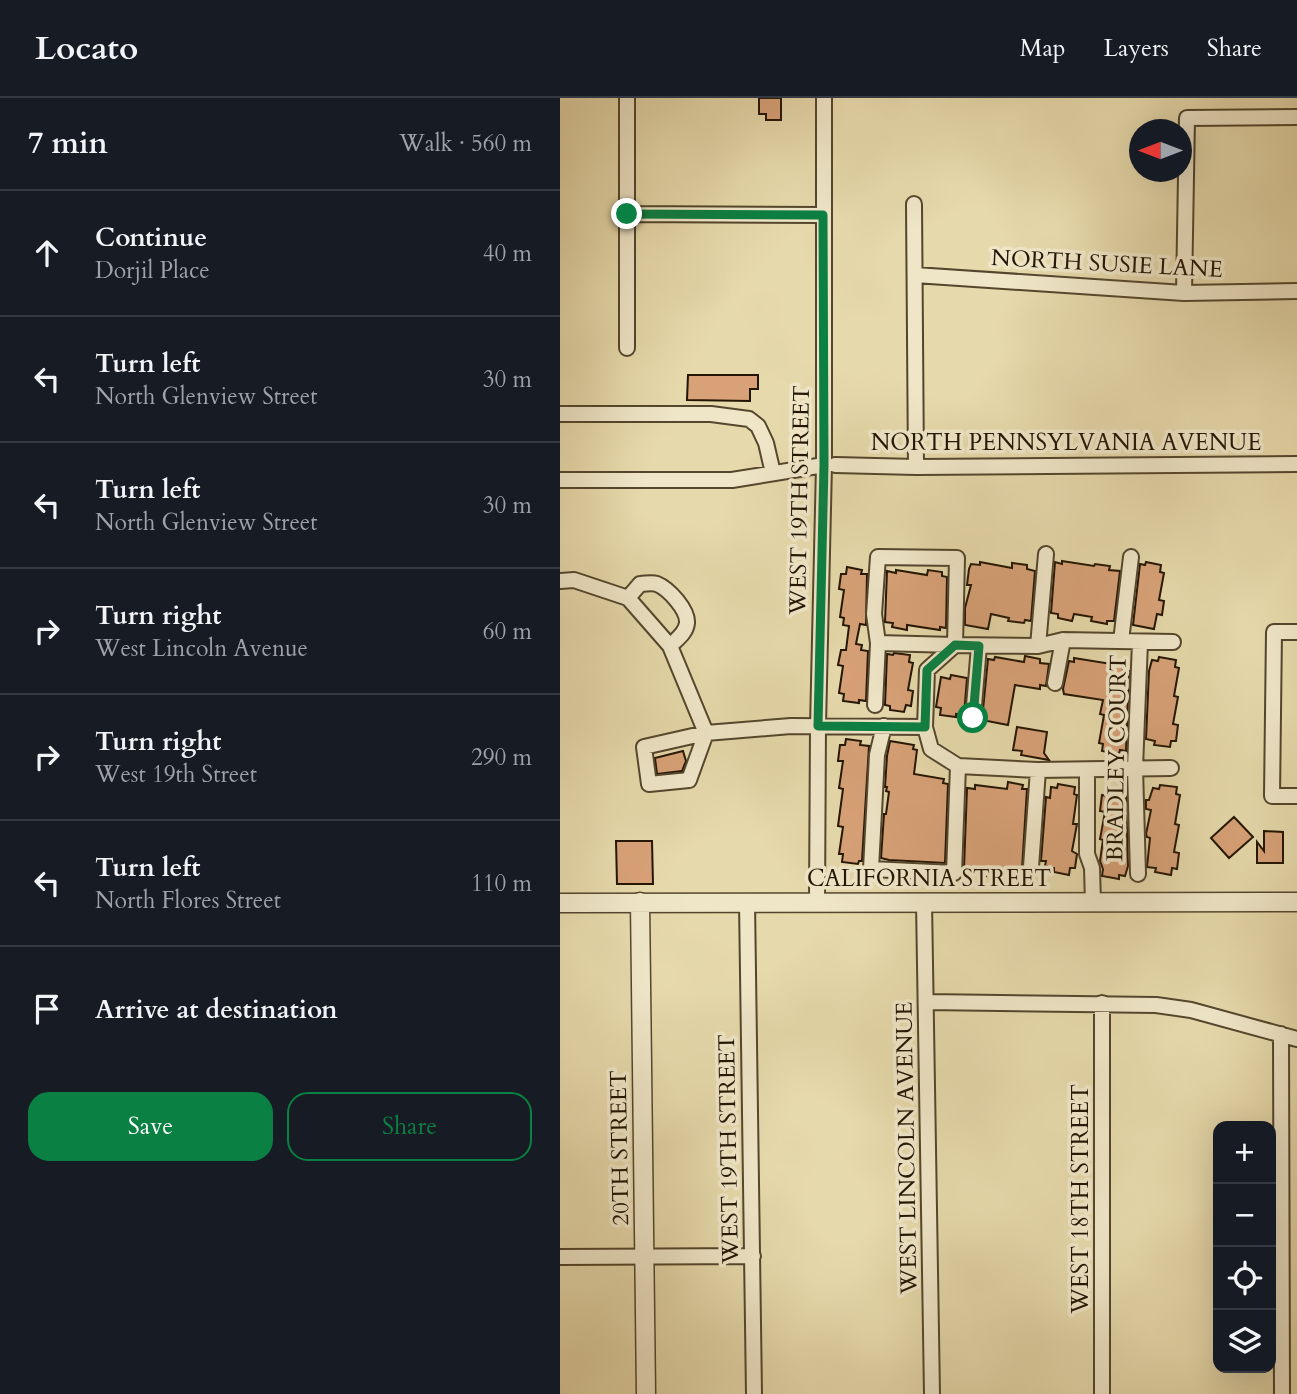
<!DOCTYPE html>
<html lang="en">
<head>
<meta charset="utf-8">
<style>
	body { margin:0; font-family:Cardo,serif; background:#20242c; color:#f1f3f6 }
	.controls { position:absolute; right:21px; bottom:21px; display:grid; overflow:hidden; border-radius:14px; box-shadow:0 7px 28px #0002 }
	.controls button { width:63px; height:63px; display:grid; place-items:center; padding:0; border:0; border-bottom:2px solid #363941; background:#171b24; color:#f1f3f6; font:35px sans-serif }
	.compass { position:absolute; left:569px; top:21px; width:63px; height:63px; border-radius:50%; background:#171b24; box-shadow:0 7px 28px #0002; rotate:270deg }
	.stop { position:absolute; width:21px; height:21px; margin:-16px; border:5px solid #0b8043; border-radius:50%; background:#fff }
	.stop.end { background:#0b8043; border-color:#fff; box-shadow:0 2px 7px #0008 }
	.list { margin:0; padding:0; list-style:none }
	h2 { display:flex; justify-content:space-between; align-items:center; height:91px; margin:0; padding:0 28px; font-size:30px }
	h2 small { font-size:23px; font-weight:400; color:#9ea1a6 }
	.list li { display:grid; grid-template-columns:46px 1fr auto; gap:21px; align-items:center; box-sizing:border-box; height:126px; padding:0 28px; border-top:2px solid #363941 }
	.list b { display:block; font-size:26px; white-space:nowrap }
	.list p { margin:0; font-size:23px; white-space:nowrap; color:#9ea1a6 }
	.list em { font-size:23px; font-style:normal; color:#9ea1a6 }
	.actions { display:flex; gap:14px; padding:21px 28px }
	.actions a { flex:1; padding:16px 0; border:2px solid #0b8043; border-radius:21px; text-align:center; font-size:24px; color:#0b8043 }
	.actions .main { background:#0b8043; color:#fff }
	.icon { flex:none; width:38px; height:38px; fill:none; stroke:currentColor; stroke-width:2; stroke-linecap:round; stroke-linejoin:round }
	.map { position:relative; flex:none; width:737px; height:1296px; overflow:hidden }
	header { display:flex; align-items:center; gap:42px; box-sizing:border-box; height:98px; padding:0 35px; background:#171b24; border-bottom:2px solid #363941 }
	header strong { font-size:33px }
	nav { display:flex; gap:38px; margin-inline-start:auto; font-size:24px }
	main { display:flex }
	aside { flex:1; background:#171b24 }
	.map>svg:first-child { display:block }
	.building { fill:#d8a177; stroke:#231503; stroke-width:2 }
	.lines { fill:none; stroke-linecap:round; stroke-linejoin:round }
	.minor-casing { stroke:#54462d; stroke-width:18 }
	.tertiary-casing { stroke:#54462d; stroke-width:21 }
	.minor { stroke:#efe6c8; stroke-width:14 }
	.tertiary { stroke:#efe6c8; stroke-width:18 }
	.route { stroke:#0b8043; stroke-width:9 }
	.labels { text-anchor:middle; stroke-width:7; stroke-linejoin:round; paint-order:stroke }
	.street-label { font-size:23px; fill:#231503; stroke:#efe6c8 }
</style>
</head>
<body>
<header>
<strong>Locato</strong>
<nav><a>Map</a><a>Layers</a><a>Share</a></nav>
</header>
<main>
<aside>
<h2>7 min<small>Walk · 560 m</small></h2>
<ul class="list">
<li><svg class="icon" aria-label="ahead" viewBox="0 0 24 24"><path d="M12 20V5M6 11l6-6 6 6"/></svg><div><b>Continue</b><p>Dorjil Place</p></div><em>40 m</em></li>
<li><svg class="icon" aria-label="left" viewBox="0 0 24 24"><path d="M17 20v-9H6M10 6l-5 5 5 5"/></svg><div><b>Turn left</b><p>North Glenview Street</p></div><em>30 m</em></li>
<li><svg class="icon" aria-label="left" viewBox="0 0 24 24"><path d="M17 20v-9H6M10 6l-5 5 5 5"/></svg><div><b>Turn left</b><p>North Glenview Street</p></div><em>30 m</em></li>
<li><svg class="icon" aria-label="right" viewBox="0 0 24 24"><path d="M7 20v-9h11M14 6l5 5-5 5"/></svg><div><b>Turn right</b><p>West Lincoln Avenue</p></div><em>60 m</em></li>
<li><svg class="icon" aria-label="right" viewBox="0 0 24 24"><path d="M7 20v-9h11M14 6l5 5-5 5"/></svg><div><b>Turn right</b><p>West 19th Street</p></div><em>290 m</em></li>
<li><svg class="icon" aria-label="left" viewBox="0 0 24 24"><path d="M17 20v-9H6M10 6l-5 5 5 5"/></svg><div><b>Turn left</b><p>North Flores Street</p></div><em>110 m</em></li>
<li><svg class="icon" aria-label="arrive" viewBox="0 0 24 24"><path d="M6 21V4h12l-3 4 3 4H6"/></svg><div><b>Arrive at destination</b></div></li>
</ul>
<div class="actions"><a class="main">Save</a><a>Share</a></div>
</aside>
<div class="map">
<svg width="737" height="1296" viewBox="0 0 737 1296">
	<rect width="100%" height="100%" fill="#e6d9ab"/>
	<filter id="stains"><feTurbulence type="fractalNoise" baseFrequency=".00286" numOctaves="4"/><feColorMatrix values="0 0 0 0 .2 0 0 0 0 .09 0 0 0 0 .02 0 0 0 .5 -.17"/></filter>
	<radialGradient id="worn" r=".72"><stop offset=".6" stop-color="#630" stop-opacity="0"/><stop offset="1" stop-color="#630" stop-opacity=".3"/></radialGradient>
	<path class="building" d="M199 0H221V22H206V16H199Z
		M128 277H198V291H190V303L127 302Z
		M502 463 534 468 535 466 550 468 549 472 560 473 554 523H547V526L531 523 532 519 514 516 512 523 498 520V516L491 515 495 464 502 466Z
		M420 464 452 470V465L467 467V471L475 473 471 523 465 522 464 525 448 523 449 520 431 516 428 531 405 527V510L411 487H407L409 471 411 466 420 467Z
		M586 464 601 467 600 474 604 475 599 502 604 503 602 517 597 516 594 531 573 527 580 466 585 467Z
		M287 469 302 472 301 476H307L306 527 300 526 296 546 302 547 301 552 308 553 306 603 299 602V605L283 603 284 596 279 595 283 568 278 567 281 552H286L289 528 283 527 284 520 280 519 284 492 279 491 281 476H286Z
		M336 472 367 477 368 472 382 474V478L387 479 386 530 380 529V532L347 527V532L332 529 333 525 325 524 327 473 336 475Z
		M334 555 350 557 349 564 353 565 348 592 353 593 351 608 346 607 344 614 330 612V608L325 607 327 556 333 557Z
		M465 558 480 561V565L489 566 486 588 480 587V591L455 587 448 627 422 622 428 561 434 562 435 559 464 564Z
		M599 559 616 562 615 569 619 570 614 598 618 599 613 626 618 627 616 643H611L610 649 594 647 595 643 586 641 589 573 592 562 598 563Z
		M514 560 564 568 563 572 569 573 566 653 560 652 559 656 542 653 543 646 539 645 544 617 540 616 543 602 504 596 503 591 509 563 514 564Z
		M391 577 407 580 404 617 396 616V619L380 617 381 610 376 609 381 579 390 581Z
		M457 629 487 634 484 655 489 662 461 657 462 653 453 652Z
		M286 641 301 643 300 647 309 648 302 763H299L298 766 282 764 283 756H279L283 729 278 728 283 691 279 690 283 663H278L280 647H285Z
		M330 643 354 647 353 651 357 652 354 676 384 681 383 685 388 686 385 765 329 762 321 760 324 716H326L329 694 326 693 327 689H325L327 658Z
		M123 653 126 663 122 673 97 676 95 660Z
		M448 684 463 687 462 691H467L462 771 459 770 458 774 427 770 426 778 411 775 412 771 404 770 407 690 415 691V687L447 691Z
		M498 686 515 689 514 696 517 697 513 726H517L512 753 517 756 515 770H510L509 777 494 774V770L485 768 486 763H481L486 699 490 700 491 689 497 690Z
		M600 687 617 689 616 696 620 697 615 726 619 727 614 754 619 755 617 771 612 770 611 777 595 774 596 770 587 769 590 740 587 739 586 736 591 712 586 711V702H589L593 690 599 691Z
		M549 691 564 693 563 698H566L568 768 565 778 559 777V781L542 778 543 771 540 763 543 742 540 741 545 714 540 713 542 697 547 698Z
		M674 719 693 739 669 760 651 740Z
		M704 733 723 734V765H697V744L704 753Z
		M56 743H92L93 786H57Z"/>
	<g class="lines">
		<g class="minor-casing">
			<path id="minor" d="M67 0V250
				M354 106 356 369
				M67 116 263 117
				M355 177 624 195 737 193
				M624 195 627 20 737 19
				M0 316H151L189 321 198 328 206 345 213 375
				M275 367 356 369 737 366
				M0 382H172L264 367
				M0 483 14 482 68 500 110 548 146 635 129 682 89 686 84 649 146 635 231 628 365 629
				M68 500 80 486C86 486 91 484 97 486 109 491 128 512 127 525 126 535 117 541 110 548
				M737 534H714L712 698H737
				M561 543 571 459
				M478 548 486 456
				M495 585 503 542
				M315 607 318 545 314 516 318 459 397 460 395 547 318 545
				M413 620 419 548
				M324 628 317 657 311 771 394 775 398 668
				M611 670 478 672 398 668 371 651 365 629 367 572 395 547 478 548 503 542 613 544
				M527 672V756L532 770 533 805
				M471 769 478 672
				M578 776 575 670 580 544
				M187 804 194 1296
				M364 804 372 1296
				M257 805 258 628 264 367V0
				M367 904 596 907 631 912 737 941
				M542 905V1296
				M721 936 722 1296
				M0 1159 193 1158"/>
		</g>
		<g class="tertiary-casing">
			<path id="tertiary" d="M80 804 86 1296
				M0 805 737 804"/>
		</g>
		<use href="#minor" class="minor"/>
		<use href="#tertiary" class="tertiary"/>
	</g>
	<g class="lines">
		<path class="route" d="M67 116 263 117 264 367 258 628 365 629 367 572 395 547 419 548 413 620"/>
	</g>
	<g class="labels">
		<g class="street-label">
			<text transform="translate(547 165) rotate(3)" y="8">NORTH SUSIE LANE</text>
			<text x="506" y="352">NORTH PENNSYLVANIA AVENUE</text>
			<text transform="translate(239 402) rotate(-89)" y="8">WEST 19TH STREET</text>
			<text transform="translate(556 660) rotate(-89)" y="8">BRADLEY COURT</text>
			<text x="369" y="788">CALIFORNIA STREET</text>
			<text transform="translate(59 1050) rotate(-91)" y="8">20TH STREET</text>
			<text transform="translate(346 1050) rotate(-91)" y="8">WEST LINCOLN AVENUE</text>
			<text transform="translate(168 1051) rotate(-91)" y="8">WEST 19TH STREET</text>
			<text transform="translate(520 1101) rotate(-90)" y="8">WEST 18TH STREET</text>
		</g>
	</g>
	<rect width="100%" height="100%" filter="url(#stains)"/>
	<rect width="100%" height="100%" fill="url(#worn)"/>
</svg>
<div class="controls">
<button>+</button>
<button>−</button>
<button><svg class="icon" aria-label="locate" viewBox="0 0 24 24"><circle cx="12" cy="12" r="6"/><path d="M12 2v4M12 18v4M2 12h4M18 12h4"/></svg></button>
<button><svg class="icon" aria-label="layers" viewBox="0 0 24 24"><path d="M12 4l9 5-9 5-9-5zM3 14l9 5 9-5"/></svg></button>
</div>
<svg class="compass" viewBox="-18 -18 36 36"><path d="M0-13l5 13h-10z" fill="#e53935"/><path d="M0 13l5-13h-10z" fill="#9ea1a6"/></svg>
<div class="stop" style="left:413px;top:620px"></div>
<div class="stop end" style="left:67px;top:116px"></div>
</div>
</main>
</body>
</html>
